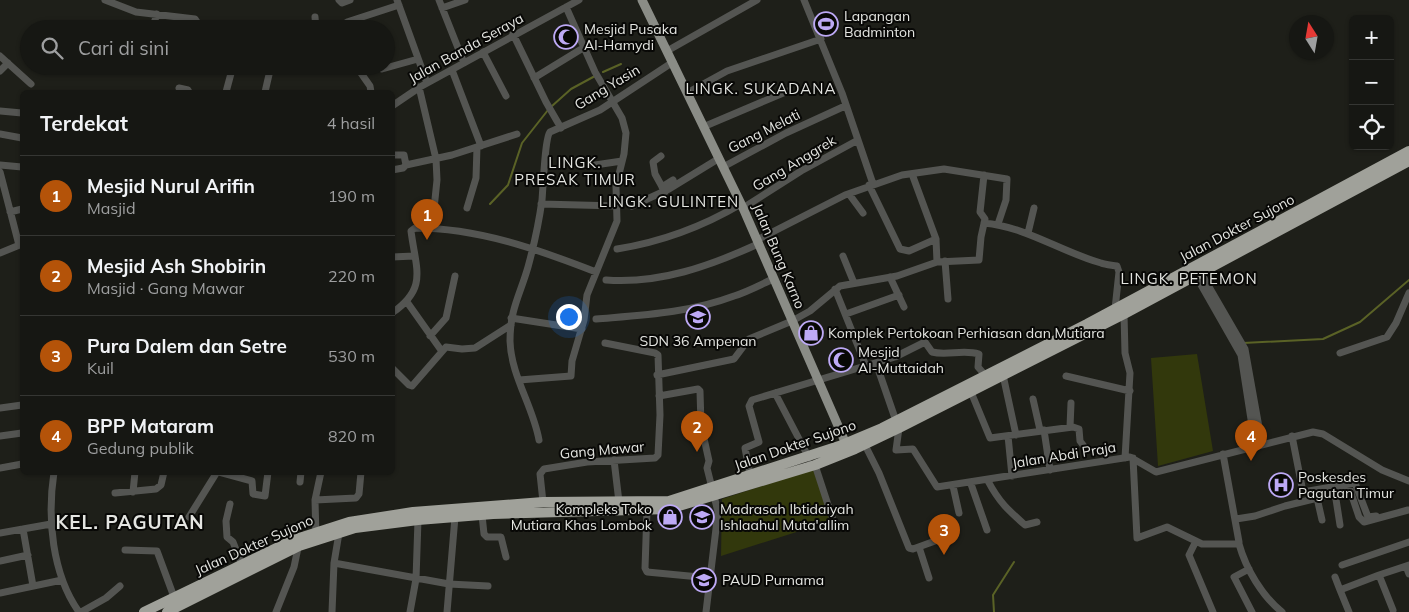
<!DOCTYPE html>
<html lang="id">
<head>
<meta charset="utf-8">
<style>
	body { margin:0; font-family:Mulish,sans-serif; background:#232421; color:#f1f3f6 }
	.controls { position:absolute; right:15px; top:15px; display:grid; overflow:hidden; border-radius:8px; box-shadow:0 1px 4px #0004 }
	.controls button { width:45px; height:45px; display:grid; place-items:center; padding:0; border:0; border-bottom:1px solid #353633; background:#161713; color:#f1f3f6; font:25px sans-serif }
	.compass { position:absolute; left:1289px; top:15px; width:45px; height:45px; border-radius:50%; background:#161713; box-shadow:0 1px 4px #0004; rotate:349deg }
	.you { position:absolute; left:568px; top:316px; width:18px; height:18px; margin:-12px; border:4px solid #fff; border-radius:50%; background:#1a73e8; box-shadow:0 0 0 8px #1a73e833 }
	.badge { display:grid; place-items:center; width:32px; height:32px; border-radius:50%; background:#b45309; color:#fff; font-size:16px; font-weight:700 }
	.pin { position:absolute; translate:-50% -41px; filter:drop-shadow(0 1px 2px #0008) }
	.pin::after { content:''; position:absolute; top:26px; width:18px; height:15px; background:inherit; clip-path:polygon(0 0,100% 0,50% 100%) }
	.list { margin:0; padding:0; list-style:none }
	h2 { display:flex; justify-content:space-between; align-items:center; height:65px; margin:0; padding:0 20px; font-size:21px }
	h2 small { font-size:16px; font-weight:400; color:#9e9fa0 }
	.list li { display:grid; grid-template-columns:32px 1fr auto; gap:15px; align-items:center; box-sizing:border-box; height:80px; padding:0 20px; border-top:1px solid #353633 }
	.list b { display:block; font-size:19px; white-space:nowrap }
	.list p { margin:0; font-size:16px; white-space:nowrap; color:#9e9fa0 }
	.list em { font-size:16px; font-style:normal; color:#9e9fa0 }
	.icon { flex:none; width:28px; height:28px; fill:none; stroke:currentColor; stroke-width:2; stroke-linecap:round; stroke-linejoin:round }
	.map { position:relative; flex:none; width:1409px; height:612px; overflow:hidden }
	.search { position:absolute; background:#161713; box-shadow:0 1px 4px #0004; left:20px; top:20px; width:375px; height:55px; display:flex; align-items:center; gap:12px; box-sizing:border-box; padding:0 18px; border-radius:28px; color:#9e9fa0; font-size:19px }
	.panel { position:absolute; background:#161713; box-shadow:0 1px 4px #0004; left:20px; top:90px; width:375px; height:385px; border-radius:8px }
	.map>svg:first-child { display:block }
	.green { fill:#32380c }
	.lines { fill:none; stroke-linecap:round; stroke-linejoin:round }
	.stream { stroke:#5a6226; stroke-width:2 }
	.minor { stroke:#545552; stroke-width:7 }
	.major { stroke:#8a8c86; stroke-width:9 }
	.highway { stroke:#a0a19a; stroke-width:10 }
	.labels { text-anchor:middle; stroke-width:4; stroke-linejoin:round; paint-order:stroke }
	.poi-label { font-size:14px; fill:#e4e5e1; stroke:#080806; text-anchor:start }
	.street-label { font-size:14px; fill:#e4e5e1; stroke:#080806 }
	.neighbourhood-label { font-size:15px; letter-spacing:1px; fill:#e4e5e1; stroke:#080806 }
	.district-label { font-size:19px; font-weight:bold; letter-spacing:1px; fill:#e4e5e1; stroke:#080806 }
</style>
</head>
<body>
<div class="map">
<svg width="1409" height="612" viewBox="0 0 1409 612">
	<rect width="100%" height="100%" fill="#1e1f19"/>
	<path class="green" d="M1197 354 1213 451 1158 466 1151 358Z
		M814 469 831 521 721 556 722 499Z"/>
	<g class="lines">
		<path class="stream" d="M603 72 621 64
			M552 106 571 89 595 76
			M490 204 508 185 522 143 548 110
			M1243 343 1323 339 1360 322 1409 280
			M994 612 993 595 1014 562"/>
		<path class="minor" d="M105 0 136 12 195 19 197 22 195 29
			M339 0 342 3 350 0
			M397 0 427 83
			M439 0 464 63
			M804 0 842 93 873 184
			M442 8 465 0
			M315 17 316 29
			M347 22 399 5
			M152 29 157 14
			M513 34 546 102 561 128
			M667 51 757 0
			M483 52 506 96
			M0 56 31 84
			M356 66 370 86 371 92
			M382 69 418 59
			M452 70 481 146
			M0 71 8 63
			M316 71 317 66
			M534 78 583 48
			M419 87 436 159 437 180 432 228
			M179 88 188 90 189 92
			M226 92 233 66
			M265 92 271 66
			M687 93 727 71 821 39
			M392 106 420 87 579 0
			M0 111 22 113
			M703 127 788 91
			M0 134 22 138
			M392 155H404L406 165
			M661 156 653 162 655 174 665 192
			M0 165 22 167
			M595 165 622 161
			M723 167 786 133 845 106
			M392 170 403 168 406 165 452 155 517 134
			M0 172 19 245
			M912 174 936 239 937 262
			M869 185 900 249 909 251 936 239
			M662 187 673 180
			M849 194 863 213
			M541 204 618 206
			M632 206 669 189 718 159
			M467 208 476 178 477 147
			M743 208 801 171 858 140
			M10 212 22 209
			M984 223C1027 227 1061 252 1101 263 1106 265 1112 265 1117 266L1119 272 1115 309
			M1028 233 1034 208
			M757 240 845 195 902 175 944 169 1007 179 1006 200 998 224
			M617 249C661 242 702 227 741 204
			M0 253 22 244
			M843 256 854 283
			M392 257 414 256
			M945 261 948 299
			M1201 273 1245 349 1262 444
			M1196 276 1241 355 1255 445
			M890 277 904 307
			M606 280C660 284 710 266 758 244
			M835 289 866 366
			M407 302 441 350
			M392 313C428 288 416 270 411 231L415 228C478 228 537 249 596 272
			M846 314 899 295
			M1124 314 1125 353 1130 373 1125 458
			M511 318 582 329
			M596 319C643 315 689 313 734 296 747 292 760 285 773 279
			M430 336 446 318 455 276
			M1340 353 1387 337 1396 323 1409 293
			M876 363 896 421
			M392 368 409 385 412 386 446 347 462 349 475 348 511 325
			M657 375 734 359 749 339 792 321 810 311 840 286 897 276 937 262 979 260 981 237 985 219 980 212 984 175
			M1003 375 1016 435
			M1066 376 1130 391
			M519 380 571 376 572 361 584 320 587 295 617 221 616 186 624 154 626 133 622 118 595 72 566 7
			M971 392 990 438 1073 427 1079 429 1080 441 1086 449
			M775 393 809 458
			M659 396 698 389 700 391 701 425 709 461 707 468 718 512 706 612
			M1033 399 1040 430
			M0 408 22 405
			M1070 427 1071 403
			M899 428 896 450 913 449 937 487 1130 457 1156 472 1313 432 1323 434 1382 470 1409 481
			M1044 430 1050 470
			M0 436 22 433
			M1008 436 1012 476
			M1292 436 1303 492 1355 483 1368 517 1376 516
			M539 440C533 406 511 376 510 341 510 309 520 295 528 267 534 245 539 222 542 200 543 189 545 137 550 132L600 110 673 62
			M865 445 879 473 909 548 913 549 946 537
			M1133 458 1137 538 1167 527 1202 544H1239V542L1223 454
			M614 460 619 502
			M815 465 833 520
			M0 468 22 464
			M54 472C47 518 52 574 79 612
			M219 472 252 481 253 494 265 496 268 472
			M750 475 745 448 759 442 749 406 752 400 895 357 925 342 932 352C947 356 963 349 979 354L978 367 985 375
			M988 481C999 502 1008 510 1025 525L1037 522
			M300 482 301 472
			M971 484 987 530
			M953 486 959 513
			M133 492 135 472
			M115 493 156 489 161 485 164 472
			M1335 493 1340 525
			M1317 498 1322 520
			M315 500 356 498 359 494 361 472
			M543 502 540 474 544 469 587 462 655 458 658 455 660 415 658 355 655 353 605 343
			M230 504 226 521 227 537 233 542 242 565
			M647 510 645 568 647 572 710 578
			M482 515 484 534 487 537H501L506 557
			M189 517 217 472
			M1236 519 1255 516 1285 506 1350 490 1359 517 1364 522 1408 510
			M23 529 33 586
			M0 533 51 524
			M316 537 315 500 321 472
			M1196 541 1189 555 1213 612
			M1239 544C1246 569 1262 596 1282 612
			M919 547 929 578
			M125 550 157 551 174 597
			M0 561 28 555
			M334 563 449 584 488 586
			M1342 565 1409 542
			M1406 566 1409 574
			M1249 569 1234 577 1252 612
			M1335 577 1340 590 1379 575
			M1340 590 1349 612
			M0 593 62 580
			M1393 610 1379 575 1409 565
			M81 612 106 598 120 586
			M276 612 294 567 299 543
			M332 612 334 563 339 533
			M410 612 416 579 418 520
			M447 612 455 517"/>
		<path class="major" d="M642 0 743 208 846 444"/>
		<path class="highway" d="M144 612 293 540 349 522 413 512 543 502 669 501 839 446 882 428 1087 324 1409 151
			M167 612 299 546 355 528 418 520 493 514 669 509 815 465 855 449 899 428 1124 314 1409 161"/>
	</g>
	<defs>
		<g id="stadium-ring" transform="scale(1.25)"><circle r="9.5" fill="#080806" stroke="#bda9f5" stroke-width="1.5"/><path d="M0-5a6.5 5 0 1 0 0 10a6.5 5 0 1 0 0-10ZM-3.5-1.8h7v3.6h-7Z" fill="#bda9f5"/></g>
		<g id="mosque-ring" transform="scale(1.25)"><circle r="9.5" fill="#080806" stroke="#bda9f5" stroke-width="1.5"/><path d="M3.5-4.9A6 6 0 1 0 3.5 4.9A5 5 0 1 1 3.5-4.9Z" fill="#bda9f5"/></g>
		<g id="school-ring" transform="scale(1.25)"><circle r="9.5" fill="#080806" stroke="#bda9f5" stroke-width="1.5"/><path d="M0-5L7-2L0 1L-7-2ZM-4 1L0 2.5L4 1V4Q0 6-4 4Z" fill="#bda9f5"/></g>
		<g id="shop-ring" transform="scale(1.25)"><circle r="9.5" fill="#080806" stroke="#bda9f5" stroke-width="1.5"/><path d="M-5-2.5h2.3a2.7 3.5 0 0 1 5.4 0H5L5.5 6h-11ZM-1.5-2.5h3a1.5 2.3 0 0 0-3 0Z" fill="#bda9f5"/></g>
		<g id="hospital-ring" transform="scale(1.25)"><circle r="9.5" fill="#080806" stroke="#bda9f5" stroke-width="1.5"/><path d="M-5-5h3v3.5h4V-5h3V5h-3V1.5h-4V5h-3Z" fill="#bda9f5"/></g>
	</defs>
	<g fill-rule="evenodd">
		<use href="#stadium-ring" x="826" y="24"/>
		<use href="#mosque-ring" x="566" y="37"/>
		<use href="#school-ring" x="698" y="317"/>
		<use href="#shop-ring" x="811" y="333"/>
		<use href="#mosque-ring" x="841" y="360"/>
		<use href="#hospital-ring" x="1281" y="485"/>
		<use href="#shop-ring" x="670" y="517"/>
		<use href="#school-ring" x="702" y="517"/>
		<use href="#school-ring" x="704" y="580"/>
	</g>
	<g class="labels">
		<g class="poi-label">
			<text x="844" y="21">Lapangan<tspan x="844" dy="16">Badminton</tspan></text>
			<text x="584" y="34">Mesjid Pusaka<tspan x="584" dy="16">Al-Hamydi</tspan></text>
			<text x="828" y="338">Komplek Pertokoan Perhiasan dan Mutiara</text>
			<text x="698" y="346" text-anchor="middle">SDN 36 Ampenan</text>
			<text x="858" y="357">Mesjid<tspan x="858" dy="16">Al-Muttaidah</tspan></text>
			<text x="1298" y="482">Poskesdes<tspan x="1298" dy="16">Pagutan Timur</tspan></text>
			<text x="652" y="514" text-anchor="end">Kompleks Toko<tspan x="652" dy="16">Mutiara Khas Lombok</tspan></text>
			<text x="720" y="514">Madrasah Ibtidaiyah<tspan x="720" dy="16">Ishlaahul Muta'allim</tspan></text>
			<text x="722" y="585">PAUD Purnama</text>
		</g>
		<g class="street-label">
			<text transform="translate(466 48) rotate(-29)" y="5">Jalan Banda Seraya</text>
			<text transform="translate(607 87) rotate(-31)" y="5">Gang Yasin</text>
			<text transform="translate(764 131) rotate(-27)" y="5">Gang Melati</text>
			<text transform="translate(794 163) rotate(-31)" y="5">Gang Anggrek</text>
			<text transform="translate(1237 228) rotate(-28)" y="5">Jalan Dokter Sujono</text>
			<text transform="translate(779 256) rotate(67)" y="5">Jalan Bung Karno</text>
			<text transform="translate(795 445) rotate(-19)" y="5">Jalan Dokter Sujono</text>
			<text transform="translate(602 450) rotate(-5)" y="5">Gang Mawar</text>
			<text transform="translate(1064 455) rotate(-9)" y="5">Jalan Abdi Praja</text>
			<text transform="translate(254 545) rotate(-24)" y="5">Jalan Dokter Sujono</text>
		</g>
		<g class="neighbourhood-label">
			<text x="761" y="94">LINGK. SUKADANA</text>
			<text x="575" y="168">LINGK.<tspan x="575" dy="17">PRESAK TIMUR</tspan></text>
			<text x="669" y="207">LINGK. GULINTEN</text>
			<text x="1189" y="284">LINGK. PETEMON</text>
		</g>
		<g class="district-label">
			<text x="130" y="529">KEL. PAGUTAN</text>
		</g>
	</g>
</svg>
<div class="controls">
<button>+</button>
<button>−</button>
<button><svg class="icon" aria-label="locate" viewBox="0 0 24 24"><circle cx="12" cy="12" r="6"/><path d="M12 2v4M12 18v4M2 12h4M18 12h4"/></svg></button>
</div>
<svg class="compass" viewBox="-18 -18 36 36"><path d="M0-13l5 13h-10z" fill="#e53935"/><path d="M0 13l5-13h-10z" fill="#9e9fa0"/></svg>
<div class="you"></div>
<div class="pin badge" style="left:427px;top:240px">1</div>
<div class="pin badge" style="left:697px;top:452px">2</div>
<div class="pin badge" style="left:944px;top:555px">3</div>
<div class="pin badge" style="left:1251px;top:461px">4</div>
<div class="search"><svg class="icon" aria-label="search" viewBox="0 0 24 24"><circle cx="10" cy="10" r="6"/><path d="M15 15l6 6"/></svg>Cari di sini</div>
<section class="panel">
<h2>Terdekat<small>4 hasil</small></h2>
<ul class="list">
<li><span class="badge">1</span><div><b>Mesjid Nurul Arifin</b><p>Masjid</p></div><em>190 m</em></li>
<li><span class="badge">2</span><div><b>Mesjid Ash Shobirin</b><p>Masjid · Gang Mawar</p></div><em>220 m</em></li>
<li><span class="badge">3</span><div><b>Pura Dalem dan Setre</b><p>Kuil</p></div><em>530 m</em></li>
<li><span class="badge">4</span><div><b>BPP Mataram</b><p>Gedung publik</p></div><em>820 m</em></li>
</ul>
</section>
</div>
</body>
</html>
